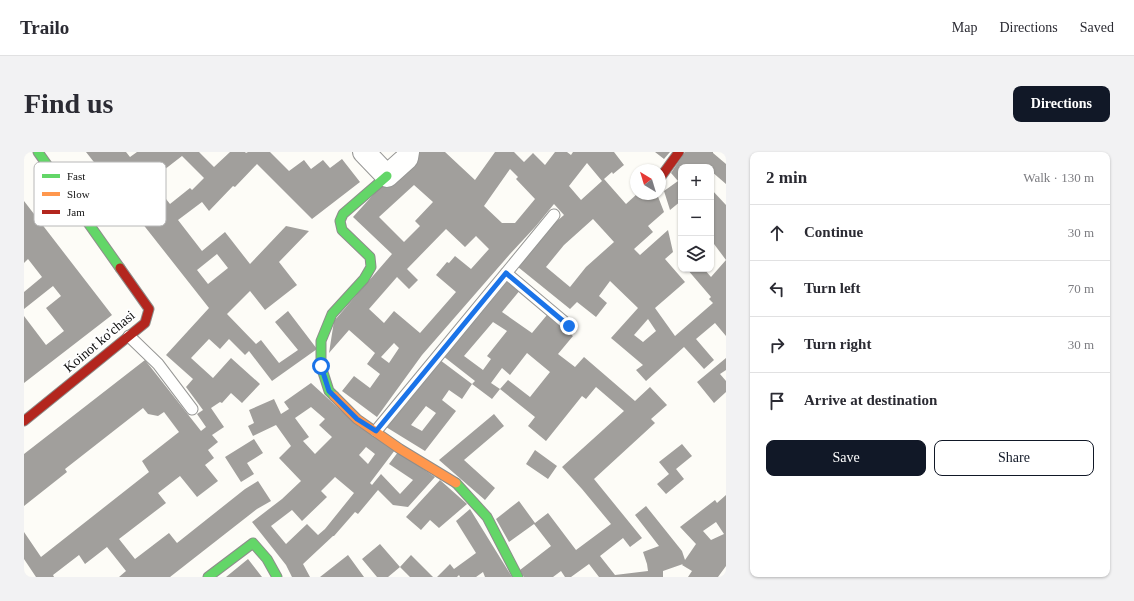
<!DOCTYPE html>
<html lang="en">
<head>
<meta charset="utf-8">
<style>
	body { margin:0; font-family:"Times New Roman",serif; background:#f2f2f3; color:#2b2b33 }
	.controls { position:absolute; right:12px; top:12px; display:grid; overflow:hidden; border-radius:8px; box-shadow:0 1px 3px #0004 }
	.controls button { width:36px; height:36px; display:grid; place-items:center; padding:0; border:0; border-bottom:1px solid #e1e1e2; background:#fff; color:#2b2b33; font:20px sans-serif }
	.compass { position:absolute; left:606px; top:12px; width:36px; height:36px; border-radius:50%; background:#fff; box-shadow:0 1px 3px #0004; rotate:322deg }
	.stop { position:absolute; width:12px; height:12px; margin:-9px; border:3px solid #1a73e8; border-radius:50%; background:#fff }
	.stop.end { background:#1a73e8; border-color:#fff; box-shadow:0 1px 4px #0008 }
	.list { margin:0; padding:0; list-style:none }
	h2 { display:flex; justify-content:space-between; align-items:center; height:52px; margin:0; padding:0 16px; font-size:17px }
	h2 small { font-size:13px; font-weight:400; color:#7c7c81 }
	.list li { display:grid; grid-template-columns:26px 1fr auto; gap:12px; align-items:center; box-sizing:border-box; height:56px; padding:0 16px; border-top:1px solid #e1e1e2 }
	.list b { display:block; font-size:15px; white-space:nowrap }
	.list em { font-size:13px; font-style:normal; color:#7c7c81 }
	.actions { display:flex; gap:8px; padding:12px 16px }
	.actions a { flex:1; padding:9px 0; border:1px solid #111827; border-radius:8px; text-align:center; font-size:14px; color:#111827 }
	.actions .main { background:#111827; color:#fff }
	.icon { flex:none; width:22px; height:22px; fill:none; stroke:currentColor; stroke-width:2; stroke-linecap:round; stroke-linejoin:round }
	.map { position:relative; flex:none; width:702px; height:425px; overflow:hidden; border-radius:8px }
	header { display:flex; align-items:center; gap:24px; box-sizing:border-box; height:56px; padding:0 20px; background:#fff; border-bottom:1px solid #e1e1e2 }
	header strong { font-size:19px }
	nav { display:flex; gap:22px; margin-inline-start:auto; font-size:14px }
	.intro { display:flex; align-items:center; justify-content:space-between; box-sizing:border-box; height:96px; padding:0 24px }
	h1 { margin:0; font-size:28px }
	.button { padding:10px 18px; border-radius:8px; background:#111827; color:#fff; font-size:14px; font-weight:700 }
	main { display:flex; gap:24px; padding:0 24px }
	aside { flex:1; background:#fff; border-radius:8px; box-shadow:0 1px 3px #0004 }
	.map>svg:first-child { display:block }
	.building { fill:#a19f9c; fill-rule:evenodd }
	.lines { fill:none; stroke-linecap:round; stroke-linejoin:round }
	.lane-casing { stroke:#979795; stroke-width:13 }
	.street-casing { stroke:#979795; stroke-width:24 }
	.fast-casing { stroke:#8e8d8b; stroke-width:11 }
	.slow-casing { stroke:#8e8d8b; stroke-width:11 }
	.jam-casing { stroke:#8e8d8b; stroke-width:11 }
	.lane { stroke:#fffffe; stroke-width:11 }
	.street { stroke:#fffffe; stroke-width:22 }
	.fast { stroke:#63d668; stroke-width:9 }
	.slow { stroke:#ff974d; stroke-width:9 }
	.jam { stroke:#b3261e; stroke-width:9 }
	.route { stroke:#1a73e8; stroke-width:5 }
	.labels { text-anchor:middle; stroke-width:4; stroke-linejoin:round; paint-order:stroke }
	.street-label { font-size:14px; fill:#111; stroke:#fff }
	.key { fill:#fff; stroke:#b8b8b8; stroke-width:1 }
	.key-label { font-size:11px; fill:#111 }
</style>
</head>
<body>
<header>
<strong>Trailo</strong>
<nav><a>Map</a><a>Directions</a><a>Saved</a></nav>
</header>
<div class="intro"><h1>Find us</h1><a class="button">Directions</a></div>
<main>
<div class="map">
<svg width="702" height="425" viewBox="0 0 702 425">
	<rect width="100%" height="100%" fill="#fdfcf7"/>
	<path class="building" d="M62 0H102L106 5 113 0H175L190 15 206 0H221L222 1 224 0H246L265 19 280 8 287 17 299 8 306 16 318 7 336 30 288 67 233 12 211 35 209 34 185 59 178 50 154 68 178 99 201 80 226 112 262 74 285 79 255 110 273 133 241 158 226 139 203 162 232 192 237 188 255 211 274 198 251 170 264 159 293 197 248 229 225 199 221 203 205 187 196 197 185 187 167 206 189 226 207 206 236 232 218 251 207 241 198 251 196 250 187 256 200 275 188 283 194 290 184 298 190 306 181 313 194 329 173 345 156 324 134 341 142 351 95 387 111 407 145 381 153 391 221 337 234 329 247 349 233 357 146 425H95L102 419 83 395 61 412 55 403 29 423 30 425H12L0 407V380L17 405 125 320 118 309 155 280 140 260 134 264 124 262 119 256 41 317 43 320 0 354V302L121 208 177 279 182 275 173 262 179 258 162 235 169 227 142 203 185 156ZM158 4 180 26 168 38 166 36 146 52 127 28ZM193 102 204 116 184 132 173 118Z
		M388 0H421L451 28 471 0H490L500 10 509 1 521 13 531 0H543L547 3 549 0H590L600 13 589 22 588 20 580 27 602 52 613 42H633L640 60 624 74 629 80 610 97 616 103 644 78 649 100 641 107 661 130 631 156 651 184 689 151 685 147 687 145 663 117H680L687 125 702 108V184L691 171 672 187 690 208 680 217 660 195 622 229 612 218 619 213 587 186 614 156 586 129 575 144 583 151 572 165 553 150 546 157 494 115 525 76 540 63 530 52 512 74 486 102 398 203 353 265 318 239 330 224 346 236 356 222 343 212 351 201 325 178 305 201 310 169 368 102 329 65ZM563 11 578 29 557 48 545 34ZM486 17 494 25 492 27 511 47 491 71H478L460 54ZM390 33 409 50 391 69 396 74 380 90 355 65ZM569 67 590 90 562 115 546 135 522 115 540 93ZM422 77 441 95 452 84 465 97 447 117 431 104 425 111 423 110 412 123 432 140 396 181 370 159 360 171 345 157 373 125 385 137 394 128 383 117ZM624 167 632 179 619 190 610 183ZM370 191 375 196 365 211 357 205Z
		M631 0H646L640 7Z
		M661 0H689V1L702 12V32L687 19V15H682L680 13 679 15H657V49L646 58 640 39 654 29 647 21Z
		M687 37 702 53V108L687 88Z
		M0 49 88 163 0 231V164L22 193 40 179 22 156 37 144 29 134 0 157V140L18 125 4 107 0 111Z
		M485 127 497 137 478 160 508 181 523 163 549 184 534 202 551 215 560 205 611 249 626 235 643 253 627 267 631 271 570 327 618 386 606 395 599 386 576 404 591 423 624 419 623 412 619 400 635 394 611 363 622 354 658 399 661 408 672 392 656 375 691 348 693 351 702 343V414L694 425H664L668 419 658 413 659 412 639 419V425H575L565 412 547 425H541L537 419 529 425H500L496 418 527 394 510 372 485 390 472 367 495 349 511 371 524 361 552 398 587 372 558 337 538 315 600 259 572 235 562 247 558 244 522 289 504 274 511 265 476 237 484 228 506 245 526 220 503 201 486 223 478 216 467 231 476 237 468 247 448 232 438 247 425 238 418 248 432 259 401 299 362 275 416 208 448 232 451 229 419 204ZM469 170 483 179 463 204 467 207 459 218 440 204ZM402 254 412 261 398 279 387 273ZM692 370 700 382 687 388 679 379Z
		M702 206V218L696 222 702 229V240L690 251 673 230Z
		M287 231 334 274 371 298 346 331 348 333 357 322 376 342 389 328 365 312 374 300 411 325 384 355 369 353 354 338 334 362 331 360 310 384H309L279 412 286 425H268L262 413 228 370 258 347 277 329 255 306 267 294 252 273 229 284 224 274 230 271 225 258 250 247 257 262 265 257 260 250ZM287 255 301 267 295 273 308 285 291 302 279 289 285 285 271 266ZM342 295 351 302 344 312 335 303ZM311 325 330 341 301 377 294 383 283 372 262 392 247 374 268 358 278 369 303 345 297 339Z
		M470 262 480 274 440 308 471 336 461 348 415 308Z
		M230 287 239 301 223 311 230 322 217 330 201 305Z
		M658 292 668 304 652 317 660 327 642 342 633 332 645 322 635 310Z
		M511 298 533 314 524 327 502 312Z
		M416 328 443 352 415 376 406 368 397 378 382 365Z
		M446 357 488 425H461L459 420 452 425H436L435 423 433 425H413L426 412 430 417 452 401 432 369Z
		M356 392 376 415 364 425H353L338 407Z
		M324 403 340 425H296Z
		M387 403 409 425H386L376 415Z
		M224 407 238 425H202Z"/>
	<g class="lines">
		<g class="lane-casing">
			<path id="lane" d="M482 121 545 174
				M105 184 134 212 168 257
				M352 279 530 63"/>
		</g>
		<g class="street-casing">
			<path id="street" d="M340 0 363 24 383 6 384 0"/>
		</g>
		<g class="fast-casing">
			<path id="fast" d="M14 0 96 116
				M310 244 305 239 297 214V189L308 162 340 127 347 115 346 105 318 78 316 69 319 62 363 24
				M432 331 463 365 494 425
				M184 425 229 391 243 407 253 425"/>
		</g>
		<g class="slow-casing">
			<path id="slow" d="M310 244 333 267 376 297 432 331"/>
		</g>
		<g class="jam-casing">
			<path id="jam" d="M636 26 655 0
				M0 269 121 171 125 157 96 116"/>
		</g>
		<use href="#lane" class="lane"/>
		<use href="#street" class="street"/>
		<use href="#fast" class="fast"/>
		<use href="#slow" class="slow"/>
		<use href="#jam" class="jam"/>
	</g>
	<g class="lines">
		<path class="route" d="M297 214 305 239 333 267 352 279 482 121 545 174"/>
	</g>
	<g class="labels">
		<g class="street-label">
			<text transform="translate(75 189) rotate(-40)" y="5">Koinot ko'chasi</text>
		</g>
	</g>
	<rect x="10" y="10" width="132" height="64" rx="6" class="key"/>
	<rect x="18" y="22" width="18" height="4" fill="#63d668"/>
	<rect x="18" y="40" width="18" height="4" fill="#ff974d"/>
	<rect x="18" y="58" width="18" height="4" fill="#b3261e"/>
	<g class="key-label">
		<text x="43" y="28">Fast</text>
		<text x="43" y="46">Slow</text>
		<text x="43" y="64">Jam</text>
	</g>
</svg>
<div class="controls">
<button>+</button>
<button>−</button>
<button><svg class="icon" aria-label="layers" viewBox="0 0 24 24"><path d="M12 4l9 5-9 5-9-5zM3 14l9 5 9-5"/></svg></button>
</div>
<svg class="compass" viewBox="-18 -18 36 36"><path d="M0-13l5 13h-10z" fill="#e53935"/><path d="M0 13l5-13h-10z" fill="#7c7c81"/></svg>
<div class="stop" style="left:297px;top:214px"></div>
<div class="stop end" style="left:545px;top:174px"></div>
</div>
<aside>
<h2>2 min<small>Walk · 130 m</small></h2>
<ul class="list">
<li><svg class="icon" aria-label="ahead" viewBox="0 0 24 24"><path d="M12 20V5M6 11l6-6 6 6"/></svg><div><b>Continue</b></div><em>30 m</em></li>
<li><svg class="icon" aria-label="left" viewBox="0 0 24 24"><path d="M17 20v-9H6M10 6l-5 5 5 5"/></svg><div><b>Turn left</b></div><em>70 m</em></li>
<li><svg class="icon" aria-label="right" viewBox="0 0 24 24"><path d="M7 20v-9h11M14 6l5 5-5 5"/></svg><div><b>Turn right</b></div><em>30 m</em></li>
<li><svg class="icon" aria-label="arrive" viewBox="0 0 24 24"><path d="M6 21V4h12l-3 4 3 4H6"/></svg><div><b>Arrive at destination</b></div></li>
</ul>
<div class="actions"><a class="main">Save</a><a>Share</a></div>
</aside>
</main>
</body>
</html>
